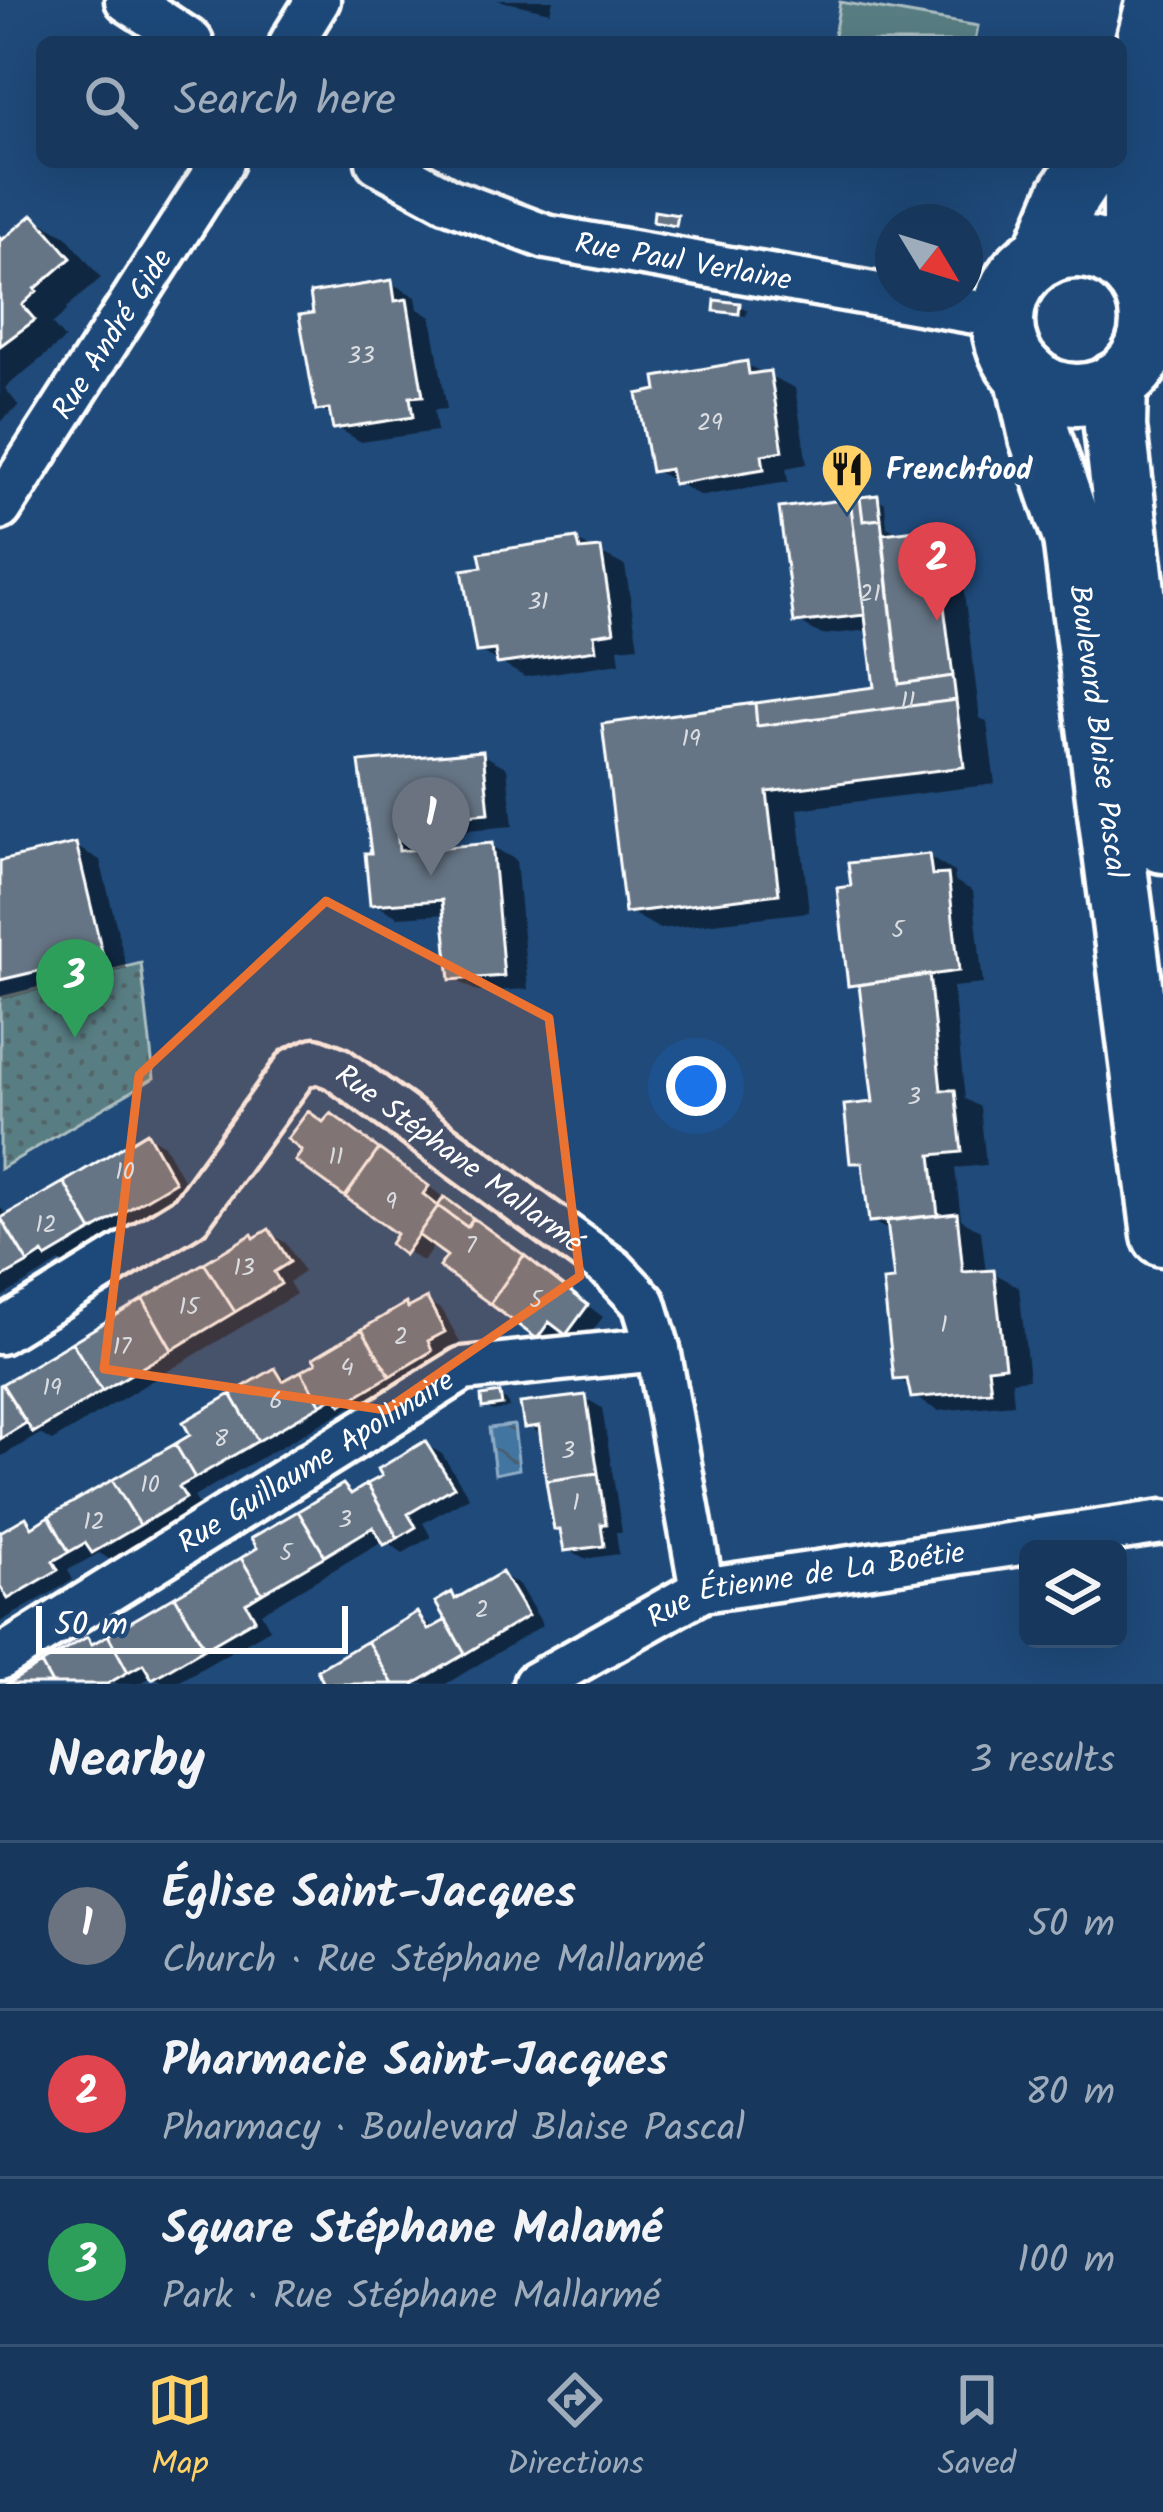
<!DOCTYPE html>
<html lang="en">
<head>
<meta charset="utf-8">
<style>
	body { margin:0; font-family:Kalam,sans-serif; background:#203f62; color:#f1f3f6 }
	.controls { position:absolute; right:36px; bottom:36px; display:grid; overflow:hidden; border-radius:18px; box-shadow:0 12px 48px #0002 }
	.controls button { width:108px; height:108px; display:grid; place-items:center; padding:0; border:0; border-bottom:3px solid #365272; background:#17385c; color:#f1f3f6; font:60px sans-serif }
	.compass { position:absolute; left:875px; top:204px; width:108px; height:108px; border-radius:50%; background:#17385c; box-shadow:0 12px 48px #0002; rotate:128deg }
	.scale { position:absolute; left:36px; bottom:30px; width:312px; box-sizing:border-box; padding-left:12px; border:6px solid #fff; border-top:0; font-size:33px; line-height:42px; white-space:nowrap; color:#fff; -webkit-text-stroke:9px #1f4a7a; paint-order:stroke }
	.you { position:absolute; left:696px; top:1086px; width:42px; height:42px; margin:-30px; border:9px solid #fff; border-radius:50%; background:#1a73e8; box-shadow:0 0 0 18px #1a73e833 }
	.badge { display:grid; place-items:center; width:78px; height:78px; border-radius:50%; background:#ffd166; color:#fff; font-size:39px; font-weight:700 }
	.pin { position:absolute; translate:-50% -99px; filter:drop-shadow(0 3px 6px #0008) }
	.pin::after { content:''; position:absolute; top:63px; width:42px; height:36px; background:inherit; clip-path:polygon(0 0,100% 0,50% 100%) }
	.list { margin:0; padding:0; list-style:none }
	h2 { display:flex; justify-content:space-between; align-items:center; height:156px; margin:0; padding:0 48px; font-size:51px }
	h2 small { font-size:39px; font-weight:400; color:#9eacbb }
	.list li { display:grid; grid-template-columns:78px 1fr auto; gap:36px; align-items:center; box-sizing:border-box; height:168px; padding:0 48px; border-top:3px solid #365272 }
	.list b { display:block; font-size:45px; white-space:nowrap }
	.list p { margin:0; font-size:39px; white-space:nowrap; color:#9eacbb }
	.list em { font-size:39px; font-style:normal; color:#9eacbb }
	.icon { flex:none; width:66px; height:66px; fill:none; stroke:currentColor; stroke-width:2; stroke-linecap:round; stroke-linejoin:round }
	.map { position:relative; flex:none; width:1163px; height:1684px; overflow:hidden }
	.search { position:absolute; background:#17385c; box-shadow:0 12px 48px #0002; left:36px; right:36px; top:36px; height:132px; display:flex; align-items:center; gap:30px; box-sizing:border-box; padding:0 42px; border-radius:18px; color:#9eacbb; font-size:45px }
	.sheet { height:660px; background:#17385c }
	nav { display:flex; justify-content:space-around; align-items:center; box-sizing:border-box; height:168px; border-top:3px solid #365272; background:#17385c; font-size:33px; color:#9eacbb }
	nav a { display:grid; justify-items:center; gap:6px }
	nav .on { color:#ffd166 }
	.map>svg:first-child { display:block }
	.green { fill:#597e83; stroke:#acbec1; stroke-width:3 }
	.park { fill:url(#park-dots); stroke:#acbec1; stroke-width:3 }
	.water { fill:url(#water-waves); stroke:#8eacc6; stroke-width:3 }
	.shadow { fill:#0007 }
	.building { fill:#667485; stroke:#fff; stroke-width:3 }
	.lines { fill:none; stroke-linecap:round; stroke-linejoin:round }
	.street-casing { stroke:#fff; stroke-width:51 }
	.secondary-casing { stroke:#fff; stroke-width:69 }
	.street { stroke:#1f4a7a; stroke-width:42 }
	.secondary { stroke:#1f4a7a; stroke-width:60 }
	.marked { fill:#eb7230; fill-opacity:0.2; stroke:#eb7230; stroke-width:9; stroke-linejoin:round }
	.labels { text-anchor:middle; stroke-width:12; stroke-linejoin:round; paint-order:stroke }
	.number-label { font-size:24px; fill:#d9dce0 }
	.street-label { font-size:30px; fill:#fff; stroke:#1f4a7a }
	.poi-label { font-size:30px; font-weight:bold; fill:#fff; stroke:#1f4a7a; text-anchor:start }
</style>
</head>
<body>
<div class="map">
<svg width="1163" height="1684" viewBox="0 0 1163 1684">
	<defs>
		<pattern id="park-dots" width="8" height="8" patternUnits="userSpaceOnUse" patternTransform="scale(3)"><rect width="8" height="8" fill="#597e83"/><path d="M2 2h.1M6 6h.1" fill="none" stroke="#526568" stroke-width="1.8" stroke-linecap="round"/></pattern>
		<pattern id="water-waves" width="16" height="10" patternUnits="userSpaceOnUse" patternTransform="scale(3)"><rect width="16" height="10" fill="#4375a0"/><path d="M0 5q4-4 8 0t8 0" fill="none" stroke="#485e72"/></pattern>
	</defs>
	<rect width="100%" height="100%" fill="#1f4a7a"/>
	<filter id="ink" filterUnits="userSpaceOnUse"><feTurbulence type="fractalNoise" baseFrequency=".00833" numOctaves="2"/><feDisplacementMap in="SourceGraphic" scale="24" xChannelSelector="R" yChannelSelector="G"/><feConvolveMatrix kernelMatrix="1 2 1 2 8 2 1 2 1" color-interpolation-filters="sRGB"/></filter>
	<g filter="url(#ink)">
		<path class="green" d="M840 2 978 26 975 42H833Z"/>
		<path class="park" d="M141 963 154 1078 0 1169V998Z"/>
		<path class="water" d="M514 1425 519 1469 495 1474 489 1428Z"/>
		<path class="shadow" d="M497 0H553L550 12Z
			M34 218 66 236 101 278 66 308 67 311 52 324 65 339 5 388 19 406 0 422V242Z
			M391 283 416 297 418 309 431 317 447 409 434 410 437 431 361 442 336 427 334 417 319 409 317 316Z
			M740 306 747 310 746 316 725 313 717 309Z
			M747 365 795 388 807 464 786 468 788 482 701 496 654 470Z
			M877 498 885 503 887 527 902 535 933 531 958 546 980 718 987 722 995 784 798 809 809 912 660 929 628 911 877 689 870 630 822 635 797 621Z
			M577 541 625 566 638 646 618 648 620 663 525 677 478 650Z
			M482 754 507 768 513 826 420 834 422 852 491 846 516 860 528 989 478 992 452 978 446 914 398 917 373 903 371 825Z
			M75 846 100 860 127 969 4 999 0 997V864Z
			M929 857 954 872 955 881 973 891 983 984 953 987 965 1099 980 1107 986 1165 955 1168 961 1219 981 1231 986 1273H994L1019 1287 1029 1379 1012 1381 1014 1404 938 1411 913 1396 912 1387 897 1378V1282L891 1232 872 1221 866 1169 853 1161 877 1105 863 990 851 984Z
			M325 1124 348 1126 603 1317 584 1342 566 1331 555 1346 538 1336 435 1244 423 1262 394 1243 400 1233Z
			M147 1135 164 1145 190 1192 65 1265 60 1262 0 1298V1207L9 1217Z
			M269 1233 286 1243 304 1272 289 1282 296 1294 52 1441 40 1434 0 1457V1388L252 1238 256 1240Z
			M427 1301 443 1311 460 1342 443 1351 447 1361 360 1412 350 1407 212 1486 194 1497 201 1508 111 1560 99 1553 68 1570 73 1580 0 1622V1536L26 1520 38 1527 194 1437 275 1371 291 1380Z
			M500 1396 507 1401 509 1408 493 1411 485 1406Z
			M585 1398 602 1408 622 1532H616L619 1554 584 1559 567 1549 563 1532 556 1529 543 1435 527 1426Z
			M425 1444 442 1454 469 1497 423 1523 431 1537 403 1553 384 1540 261 1613 270 1629 175 1684H166L153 1676 139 1684H13L87 1640 96 1645 112 1636V1611L120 1615 127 1627 261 1549 343 1488 355 1495 386 1477Z
			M502 1575 519 1585 543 1625 446 1684H328L417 1616 436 1629 450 1621 452 1595 460 1600Z"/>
		<path class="building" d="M654 211 678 215 676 226 653 222Z
			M33 214 71 258 35 289 37 291 22 305 35 320 0 346V238L2 240Z
			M392 280 395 301 407 299 423 396 410 397 413 417 333 429 329 409 316 411 299 315 313 313 310 293Z
			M715 300 740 303 739 314 714 311Z
			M747 361 749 374 770 371 783 451 762 455 764 469 673 484 670 469 651 472 637 394 657 390 655 377Z
			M878 495 881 519 863 521 860 497Z
			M860 497 863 521 881 519 899 684 953 676 956 700 757 726 755 703 874 687 850 499Z
			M850 499 865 615 794 623 779 508Z
			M934 528 953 676 899 684 882 534Z
			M577 538 580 550 601 548 614 632 594 635 596 650 497 664 495 650 476 652 462 570 482 567 479 553Z
			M956 700 964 767 767 792 779 894 625 913 602 724 755 703 757 726Z
			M483 751 489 813 396 821 399 851 492 843 504 976 450 980 442 900 370 905 365 853H371L359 762Z
			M76 843 103 956 0 980V861Z
			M929 854 932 875 948 874 959 971 848 986 837 888 851 886 848 863Z
			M929 974 941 1090H955L962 1152 931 1155 938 1215 869 1222 862 1163H850L844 1105 873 1102 859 985Z
			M308 1111 323 1122 331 1113 379 1149 345 1197 295 1161 302 1151 287 1139Z
			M147 1132 175 1182 92 1231 64 1182Z
			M379 1149 429 1186 423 1194 438 1206 404 1255 390 1244 396 1234 345 1197Z
			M64 1182 92 1231 46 1258 43 1253 28 1263 1 1218Z
			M444 1197 473 1218 467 1227 438 1206Z
			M438 1206 467 1227 473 1218 524 1255 490 1304 439 1267 447 1256 418 1235Z
			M957 1213 963 1272 994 1270 1005 1366 988 1368 991 1391 911 1398 907 1379 894 1380 883 1281 894 1280 887 1221Z
			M0 1217 28 1263 0 1279Z
			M269 1229 290 1262 274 1272 281 1284 235 1312 204 1263 252 1234 254 1238Z
			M524 1255 588 1305 566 1335 549 1322 537 1339 490 1304Z
			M204 1263 235 1312 172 1350 143 1299Z
			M427 1298 445 1332 428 1341 432 1351 390 1376 362 1329 406 1303 408 1308Z
			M143 1299 172 1350 102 1391 72 1342Z
			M362 1329 390 1376 341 1405 336 1396 321 1405 301 1371 316 1363 313 1358Z
			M72 1342 102 1391 33 1433 2 1384Z
			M275 1368 283 1381 301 1371 321 1405 258 1441 231 1394Z
			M2 1384 26 1423 0 1439V1385Z
			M500 1393 502 1405 482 1408 481 1396Z
			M231 1394 258 1441 195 1478 175 1444 190 1435 183 1422Z
			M586 1395 598 1473 546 1481 539 1426 524 1428 520 1403Z
			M425 1441 454 1487 408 1514 416 1527 398 1538 367 1484 382 1476 378 1469Z
			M175 1444 195 1478 179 1487 186 1498 140 1525 112 1480Z
			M598 1473 606 1524H601L604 1546 564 1551 560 1530H554L546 1481Z
			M112 1480 140 1525 92 1553 85 1543 69 1552 49 1516Z
			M343 1484 351 1494 367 1484 398 1538 384 1545 373 1527 325 1556 298 1511Z
			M298 1511 325 1556 262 1593 241 1558 257 1548 251 1538Z
			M49 1516 69 1552 53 1561 58 1570 8 1599 0 1586V1532L26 1517 32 1527Z
			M241 1558 262 1593 246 1603 255 1619 205 1648 175 1596Z
			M502 1572 528 1616 465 1654 435 1602 452 1592 455 1599Z
			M175 1596 205 1648 152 1679 143 1664 128 1672 108 1635Z
			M112 1607 124 1626 108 1635 97 1617Z
			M417 1612 428 1630 446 1620 465 1654 414 1684H393L367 1641Z
			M108 1635 128 1672 107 1684H52L41 1664 87 1637 92 1644Z
			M367 1641 393 1684H324L317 1670Z
			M41 1664 52 1684H7Z"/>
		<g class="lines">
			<g class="street-casing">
				<g id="street">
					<path d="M127 0 191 42"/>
					<path d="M292 42 318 0"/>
					<path id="s1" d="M378 162 448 200 546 237 1004 317"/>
					<path d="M1151 333 1163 336"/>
					<path id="s2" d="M0 508 222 162"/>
					<path id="s3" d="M0 1332 190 1215 296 1069 315 1060 336 1068 613 1270 644 1303 658 1349 702 1590"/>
					<path id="s4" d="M0 1658 463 1369 658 1349"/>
					<path id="s5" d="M535 1684 702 1590 1163 1522"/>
				</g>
			</g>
			<g class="secondary-casing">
				<g id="secondary">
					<circle cx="1077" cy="321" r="74"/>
					<path d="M1044 255 1069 195 1091 162"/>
					<path d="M1134 273V91L1158 0"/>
					<path id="s6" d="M1026 374 1040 437 1074 538 1163 1235"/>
					<path d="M1116 383 1115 427 1163 842"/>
				</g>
			</g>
			<use href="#street" class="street"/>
			<use href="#secondary" class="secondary"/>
		</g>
	</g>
	<path class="marked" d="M326 901 549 1018 580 1276 386 1410 104 1369 139 1075Z"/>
	<defs>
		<g id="restaurant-pin" transform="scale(2.7)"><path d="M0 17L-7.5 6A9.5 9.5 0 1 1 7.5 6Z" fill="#ffd166" stroke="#1f4a7a"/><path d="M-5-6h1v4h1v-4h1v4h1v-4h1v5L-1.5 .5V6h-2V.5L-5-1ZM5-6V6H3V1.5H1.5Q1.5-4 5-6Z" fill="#111"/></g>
	</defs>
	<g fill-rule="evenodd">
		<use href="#restaurant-pin" x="847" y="469"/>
	</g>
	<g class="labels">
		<g class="number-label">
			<text x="361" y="363">33</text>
			<text x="710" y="430">29</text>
			<text x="870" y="601">21</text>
			<text x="538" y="609">31</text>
			<text x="908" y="708">11</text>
			<text x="691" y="746">19</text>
			<text x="898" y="937">5</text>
			<text x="914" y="1104">3</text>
			<text x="336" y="1164">11</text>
			<text x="125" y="1179">10</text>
			<text x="391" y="1209">9</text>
			<text x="46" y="1232">12</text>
			<text x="471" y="1253">7</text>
			<text x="244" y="1275">13</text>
			<text x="536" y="1307">5</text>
			<text x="189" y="1314">15</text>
			<text x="944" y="1332">1</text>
			<text x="401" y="1344">2</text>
			<text x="122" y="1354">17</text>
			<text x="347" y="1375">4</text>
			<text x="52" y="1395">19</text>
			<text x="276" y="1408">6</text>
			<text x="221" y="1446">8</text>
			<text x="568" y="1458">3</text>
			<text x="150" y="1492">10</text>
			<text x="576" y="1510">1</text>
			<text x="345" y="1527">3</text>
			<text x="94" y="1529">12</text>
			<text x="286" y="1560">5</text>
			<text x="482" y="1617">2</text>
		</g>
		<g class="street-label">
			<text dy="10" stroke="none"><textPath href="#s1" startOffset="324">Rue Paul Verlaine</textPath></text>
			<text dy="10" stroke="none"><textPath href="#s2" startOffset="207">Rue André Gide</textPath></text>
			<text dy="10" stroke="none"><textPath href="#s6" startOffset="366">Boulevard Blaise Pascal</textPath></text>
			<text dy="10" stroke="none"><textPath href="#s3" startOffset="600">Rue Stéphane Mallarmé</textPath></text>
			<text dy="10" stroke="none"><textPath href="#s4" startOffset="372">Rue Guillaume Apollinaire</textPath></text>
			<text dy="10" stroke="none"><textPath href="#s5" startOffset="294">Rue Étienne de La Boétie</textPath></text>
		</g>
		<g class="poi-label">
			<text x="886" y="479">Frenchfood</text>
		</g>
	</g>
</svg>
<div class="controls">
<button><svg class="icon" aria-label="layers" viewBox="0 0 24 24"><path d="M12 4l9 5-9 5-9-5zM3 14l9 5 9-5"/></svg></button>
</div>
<svg class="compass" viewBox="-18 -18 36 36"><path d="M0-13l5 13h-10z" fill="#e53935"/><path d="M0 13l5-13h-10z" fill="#9eacbb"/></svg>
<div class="scale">50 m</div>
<div class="you"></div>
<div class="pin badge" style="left:431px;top:876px;background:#6b7280">1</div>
<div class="pin badge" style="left:937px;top:621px;background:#e0444e">2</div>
<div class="pin badge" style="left:75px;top:1038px;background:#2e9e5b">3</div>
<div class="search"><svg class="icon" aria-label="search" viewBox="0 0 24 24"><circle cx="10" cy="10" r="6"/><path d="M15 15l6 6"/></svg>Search here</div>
</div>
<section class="sheet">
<h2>Nearby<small>3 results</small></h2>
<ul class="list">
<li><span class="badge" style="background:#6b7280">1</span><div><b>Église Saint-Jacques</b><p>Church · Rue Stéphane Mallarmé</p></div><em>50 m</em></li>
<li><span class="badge" style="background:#e0444e">2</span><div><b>Pharmacie Saint-Jacques</b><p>Pharmacy · Boulevard Blaise Pascal</p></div><em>80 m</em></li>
<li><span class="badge" style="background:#2e9e5b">3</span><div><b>Square Stéphane Malamé</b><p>Park · Rue Stéphane Mallarmé</p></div><em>100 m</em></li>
</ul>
</section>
<nav>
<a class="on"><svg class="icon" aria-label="map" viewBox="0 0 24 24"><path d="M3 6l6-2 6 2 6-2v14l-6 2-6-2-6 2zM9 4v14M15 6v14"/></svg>Map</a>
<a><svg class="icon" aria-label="directions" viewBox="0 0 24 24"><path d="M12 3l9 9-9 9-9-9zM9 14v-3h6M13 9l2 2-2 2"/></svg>Directions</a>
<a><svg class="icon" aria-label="saved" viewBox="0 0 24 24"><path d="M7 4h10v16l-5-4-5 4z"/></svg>Saved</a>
</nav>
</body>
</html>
